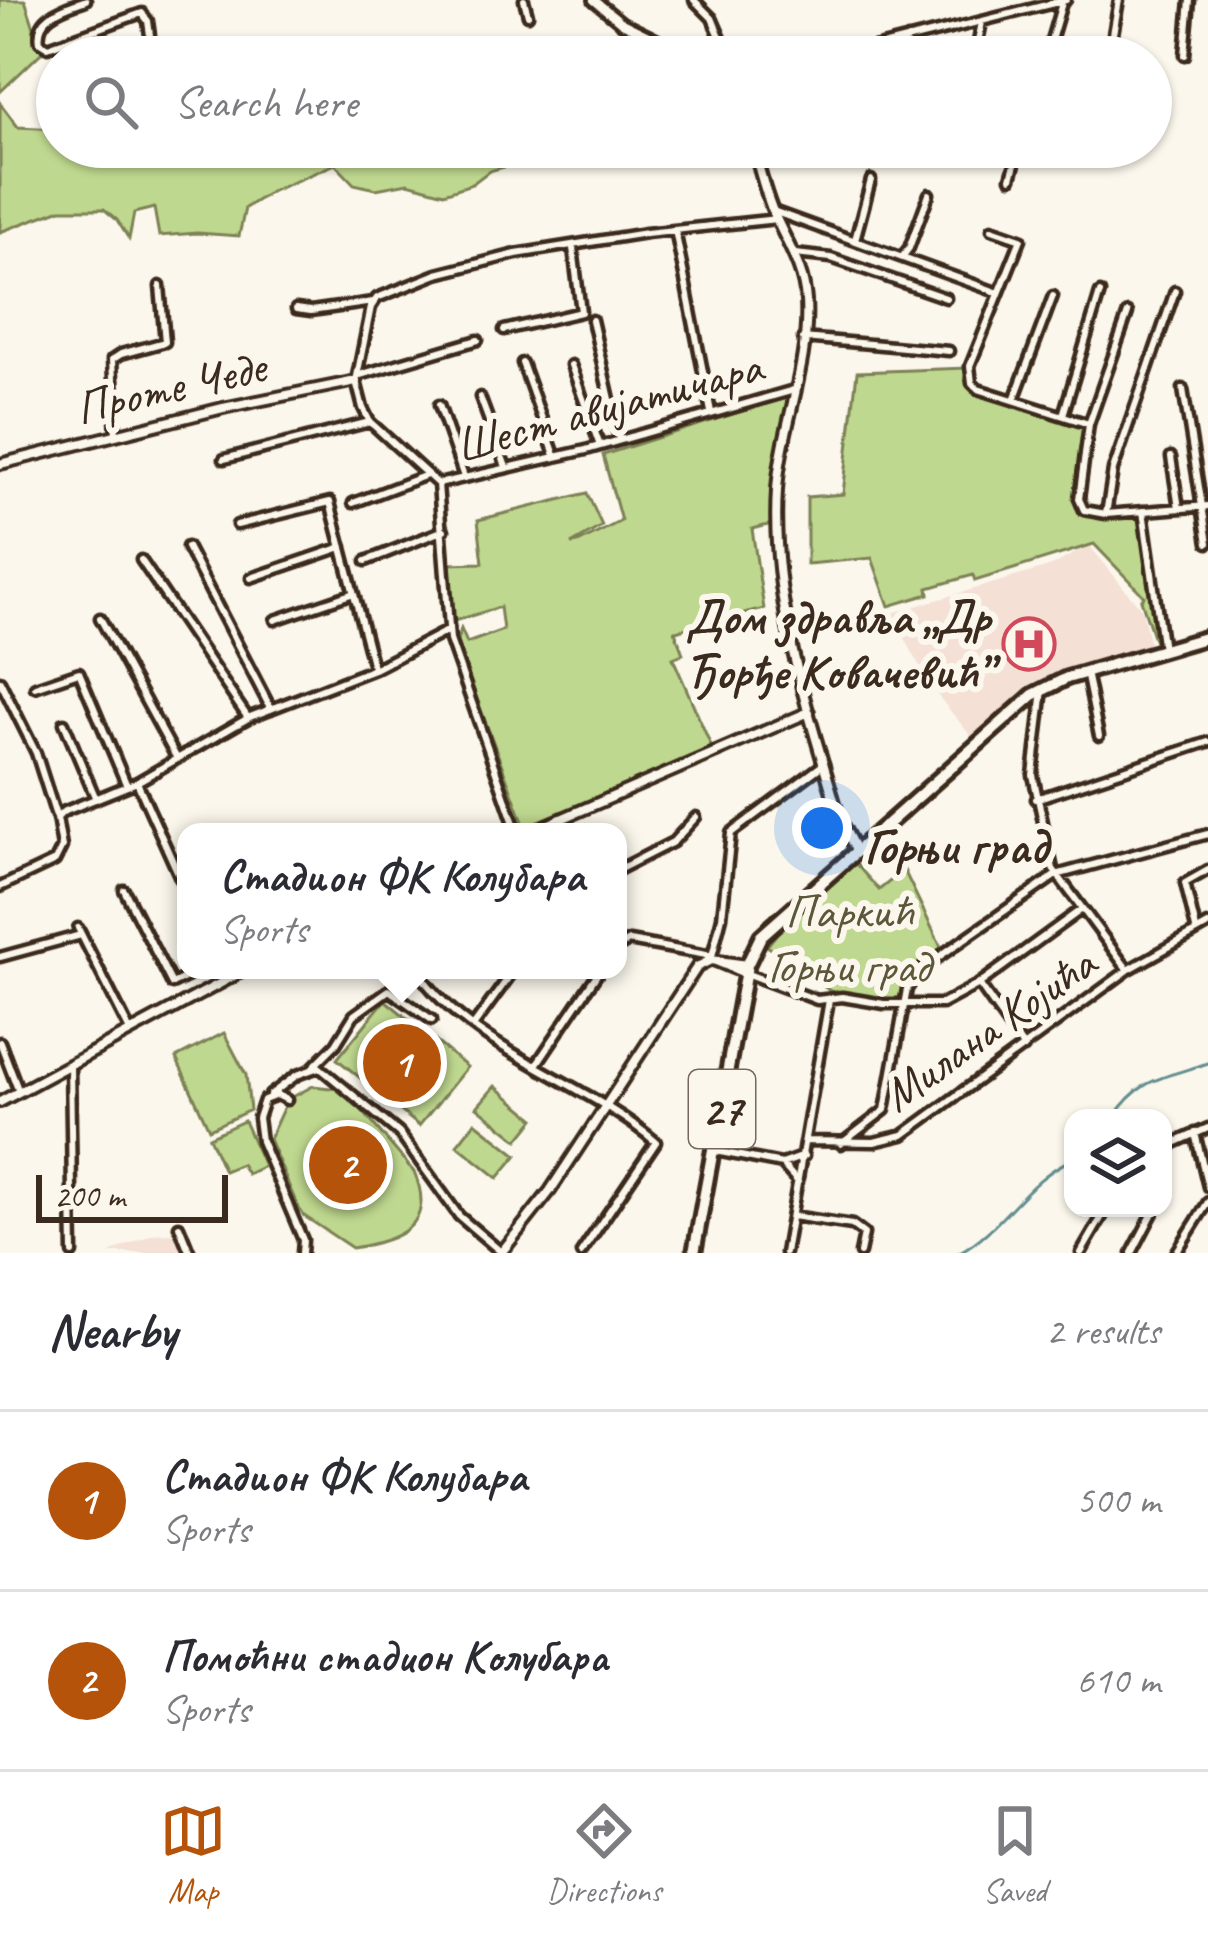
<!DOCTYPE html>
<html lang="en">
<head>
<meta charset="utf-8">
<style>
	body { margin:0; font-family:Caveat,sans-serif; background:#f2f2f3; color:#2b2b33 }
	.controls { position:absolute; right:36px; bottom:36px; display:grid; overflow:hidden; border-radius:24px; box-shadow:0 3px 9px #0004 }
	.controls button { width:108px; height:108px; display:grid; place-items:center; padding:0; border:0; border-bottom:3px solid #e1e1e2; background:#fff; color:#2b2b33; font:60px sans-serif }
	.scale { position:absolute; left:36px; bottom:30px; width:192px; box-sizing:border-box; padding-left:12px; border:6px solid #3b2a1e; border-top:0; font-size:33px; line-height:42px; white-space:nowrap; color:#3b2a1e; -webkit-text-stroke:9px #fbf7ec; paint-order:stroke }
	.you { position:absolute; left:822px; top:828px; width:42px; height:42px; margin:-30px; border:9px solid #fff; border-radius:50%; background:#1a73e8; box-shadow:0 0 0 18px #1a73e833 }
	.badge { display:grid; place-items:center; width:78px; height:78px; border-radius:50%; background:#b45309; color:#fff; font-size:39px; font-weight:700 }
	.pin { position:absolute; translate:-50% -50%; border:6px solid #fff; box-shadow:0 3px 12px #0006 }
	.popup { position:absolute; left:177px; top:823px; width:450px; height:156px; box-sizing:border-box; display:grid; place-content:center; border-radius:24px; background:#fff; filter:drop-shadow(0 3px 9px #0005); font-size:39px; white-space:nowrap; color:#7c7c81 }
	.popup b { font-size:45px; color:#2b2b33 }
	.popup::after { content:''; position:absolute; left:50%; top:100%; margin-left:-24px; border:24px solid transparent; border-top-color:#fff }
	.list { margin:0; padding:0; list-style:none }
	h2 { display:flex; justify-content:space-between; align-items:center; height:156px; margin:0; padding:0 48px; font-size:51px }
	h2 small { font-size:39px; font-weight:400; color:#7c7c81 }
	.list li { display:grid; grid-template-columns:78px 1fr auto; gap:36px; align-items:center; box-sizing:border-box; height:180px; padding:0 48px; border-top:3px solid #e1e1e2 }
	.list b { display:block; font-size:45px; white-space:nowrap }
	.list p { margin:0; font-size:39px; white-space:nowrap; color:#7c7c81 }
	.list em { font-size:39px; font-style:normal; color:#7c7c81 }
	.icon { flex:none; width:66px; height:66px; fill:none; stroke:currentColor; stroke-width:2; stroke-linecap:round; stroke-linejoin:round }
	.map { position:relative; flex:none; width:1208px; height:1253px; overflow:hidden }
	.search { position:absolute; background:#fff; box-shadow:0 3px 9px #0004; left:36px; right:36px; top:36px; height:132px; display:flex; align-items:center; gap:30px; box-sizing:border-box; padding:0 42px; border-radius:66px; color:#7c7c81; font-size:45px }
	.sheet { height:516px; background:#fff }
	nav { display:flex; justify-content:space-around; align-items:center; box-sizing:border-box; height:168px; border-top:3px solid #e1e1e2; background:#fff; font-size:33px; color:#7c7c81 }
	nav a { display:grid; justify-items:center; gap:6px }
	nav .on { color:#b45309 }
	.map>svg:first-child { display:block }
	.built { fill:#f4e0d5 }
	.green { fill:#bfd88f; stroke:#7d8156; stroke-width:3 }
	.lines { fill:none; stroke-linecap:round; stroke-linejoin:round }
	.stream { stroke:#648e8f; stroke-width:3 }
	.minor-casing { stroke:#3b2a1e; stroke-width:15 }
	.tertiary-casing { stroke:#3b2a1e; stroke-width:16 }
	.primary-casing { stroke:#3b2a1e; stroke-width:20 }
	.minor { stroke:#fbf7ec; stroke-width:6 }
	.tertiary { stroke:#fbf7ec; stroke-width:8 }
	.primary { stroke:#fbf7ec; stroke-width:10 }
	.labels { text-anchor:middle; stroke-width:12; stroke-linejoin:round; paint-order:stroke }
	.shield { fill:#fbf7ec; stroke:#75685c; stroke-width:3 }
	.shield-label { font-size:45px; font-weight:bold; fill:#3b2a1e }
	.street-label { font-size:48px; fill:#3b2a1e; stroke:#fbf7ec }
	.poi-label { font-size:48px; font-weight:bold; fill:#3b2a1e; stroke:#fbf7ec; text-anchor:end }
	.park-label { font-size:48px; fill:#5c563a; stroke:#fbf7ec }
	.neighbourhood-label { font-size:51px; font-weight:bold; fill:#3b2a1e; stroke:#fbf7ec }
</style>
</head>
<body>
<div class="map">
<svg width="1208" height="1253" viewBox="0 0 1208 1253">
	<rect width="100%" height="100%" fill="#fbf7ec"/>
	<filter id="ink" filterUnits="userSpaceOnUse"><feTurbulence type="fractalNoise" baseFrequency=".00833" numOctaves="2"/><feDisplacementMap in="SourceGraphic" scale="24" xChannelSelector="R" yChannelSelector="G"/><feConvolveMatrix kernelMatrix="1 2 1 2 8 2 1 2 1" color-interpolation-filters="sRGB"/></filter>
	<g filter="url(#ink)">
		<path class="built" d="M1089 545 1142 610 1150 646 1064 675 975 741 930 686 892 613 1052 566Z
			M171 1233 183 1237 190 1253H109L153 1234Z"/>
		<path class="green" d="M0 0H25L42 52 0 92Z
			M0 103 18 127 57 129V147H157L167 155 185 152 189 147H579L489 171 472 184 444 193 408 183 376 189 354 184 335 164 272 191 245 208 239 236 197 233 159 236 154 208 134 213 129 239 117 220 104 209H61L0 232Z
			M967 368 966 379 976 391 1086 426 1076 507C1095 520 1119 514 1140 512L1160 648H1157L1141 600 1144 596 1094 544 975 581 973 575 928 588 929 594 889 606 872 558 807 564V497L843 494 857 372Z
			M793 395 775 477 772 524 752 529 764 609 675 631 683 654 673 658 712 748 525 827 456 643 461 629 467 643 503 630 500 607 454 621 449 564 483 563 478 520 587 493 602 526 571 544 578 543 621 521 603 455Z
			M855 863 879 890 904 870 942 949 911 976 898 1001 833 993 767 946 785 923Z
			M385 1000 467 1067 419 1126 337 1059Z
			M224 1033 246 1075 250 1110 209 1129 176 1058Z
			M313 1086 339 1089 348 1094 414 1172C438 1227 396 1241 352 1248L304 1216 298 1207 269 1139 287 1100Z
			M495 1086 535 1119 518 1140 477 1107Z
			M244 1121 264 1166 247 1174 241 1164 224 1171 209 1137Z
			M475 1122 517 1155 498 1178 457 1145Z"/>
		<g class="lines">
			<path class="stream" d="M1113 1118C1141 1076 1164 1078 1208 1063
				M958 1253C1006 1227 1024 1180 1073 1159"/>
			<g class="minor-casing">
				<path id="minor" d="M86 0C65 8 35 15 40 42L48 47 142 13 148 21 153 57
					M524 0 528 15
					M694 0 712 18 729 57
					M1185 55 1190 0
					M838 57 1066 0
					M903 57 908 39
					M975 57 982 22
					M1046 57 1062 3
					M1109 57 1119 0
					M1011 178 1020 147
					M773 211 999 293
					M992 229 1021 239 970 366 972 383 978 389 1089 424 1079 499 1084 510 1106 514 1208 506
					M675 230 711 412
					M855 240 871 180
					M795 254 831 258 946 298
					M903 256 909 248 929 194
					M296 309 311 311 373 302
					M592 320 619 439
					M504 330 581 312 573 248
					M803 338 949 351
					M522 363 555 455
					M571 365 600 446
					M360 375 478 340
					M1183 389 1208 543
					M480 397 506 467
					M1014 400 1053 296
					M439 405 464 477
					M1063 415 1100 293
					M1089 424 1128 313
					M116 435 112 360 121 354 165 342 160 286
					M1171 457 1179 508
					M224 459 370 422
					M438 484 586 450 794 390
					M353 503 427 475
					M1143 511 1163 650
					M1106 514 1113 470 1175 291
					M237 525 330 502 373 667
					M187 547 271 709
					M141 560 248 718
					M366 561 444 530
					M251 578 342 547
					M100 618 176 757
					M275 620 351 594
					M1086 672 1099 736
					M0 681 36 753 56 816
					M35 687 79 672 127 786
					M1043 689 1033 775 1053 869 1128 970
					M64 723 96 799
					M137 782 186 891
					M1036 799 1208 742
					M517 832 450 640 438 484 370 422 363 408 356 381 371 307 377 298 437 274 516 254 646 233 777 219
					M618 870 673 842 696 817
					M0 887 55 861 62 847 57 818 63 812 137 782 250 717 374 669 449 630
					M124 890 172 984 201 970
					M78 928 130 1031
					M1196 929 1185 883 1208 870
					M618 947 629 941 712 956
					M0 957 81 935
					M711 960 722 917 731 833 824 764
					M417 970C470 1050 586 1081 656 1142L581 1253
					M745 973 817 1000 842 997 884 1004H942L979 984 1082 909
					M979 984 1024 1048
					M474 1025 514 970
					M0 1042 19 1092
					M70 1065 73 1253
					M536 1065 600 970
					M313 1067 336 1044 354 1015 389 990 432 1020
					M270 1095 297 1075 319 1067 399 1133 459 1216 501 1252
					M287 1100 277 1095 264 1100 258 1118 261 1141 303 1240 302 1253
					M1195 1133 1208 1187
					M807 1141 874 1142 903 1135 1128 970 1208 925
					M841 1144 885 1110 907 989 920 970 1056 875 1208 834
					M1163 1148 1208 1128
					M715 1151 782 1164 804 1156
					M782 1164 798 1182
					M792 1216 852 1225 864 1234 860 1253
					M179 1226 190 1253
					M785 1253 829 1000
					M1081 1253 1107 1208
					M1132 1253 1154 1211
					M1176 1253 1208 1202"/>
			</g>
			<g class="tertiary-casing">
				<path id="tertiary" d="M594 0 622 23 691 57
					M753 147C760 170 765 194 775 216 788 245 804 269 806 301 810 365 781 428 777 490 770 603 809 713 840 820L857 852
					M0 464 223 408 356 381
					M531 832 809 712
					M716 961 745 973
					M0 1102 245 970
					M501 1253 550 1191 697 967 711 960 747 965"/>
			</g>
			<g class="primary-casing">
				<path id="primary" d="M694 1253 747 965 761 936 1033 695 1067 678 1208 637"/>
			</g>
			<use href="#minor" class="minor"/>
			<use href="#tertiary" class="tertiary"/>
			<use href="#primary" class="primary"/>
		</g>
	</g>
	<defs>
		<g id="hospital-ring" transform="scale(2.7)"><circle r="9.5" fill="#fbf7ec" stroke="#d1495b" stroke-width="1.5"/><path d="M-5-5h3v3.5h4V-5h3V5h-3V1.5h-4V5h-3Z" fill="#d1495b"/></g>
	</defs>
	<g fill-rule="evenodd">
		<use href="#hospital-ring" x="1029" y="644"/>
	</g>
	<g class="labels">
		<rect class="shield" x="689" y="1070" width="66" height="78" rx="9"/>
		<g class="shield-label">
			<text x="722" y="1125">27</text>
		</g>
		<g class="street-label">
			<text transform="translate(170 386) rotate(-13)" y="17">Проте Чеде</text>
			<text transform="translate(608 405) rotate(-15)" y="17">Шест авијатичара</text>
			<text transform="translate(988 1028) rotate(-35)" y="17">Милана Којића</text>
		</g>
		<g class="poi-label">
			<text x="990" y="633">Дом здравља „Др<tspan x="990" dy="55">Ђорђе Ковачевић”</tspan></text>
		</g>
		<g class="park-label">
			<text x="849" y="927">Паркић<tspan x="849" dy="55">Горњи град</tspan></text>
		</g>
		<g class="neighbourhood-label">
			<text x="956" y="863">Горњи град</text>
		</g>
	</g>
</svg>
<div class="controls">
<button><svg class="icon" aria-label="layers" viewBox="0 0 24 24"><path d="M12 4l9 5-9 5-9-5zM3 14l9 5 9-5"/></svg></button>
</div>
<div class="scale">200 m</div>
<div class="you"></div>
<div class="pin badge" style="left:402px;top:1063px">1</div>
<div class="popup"><b>Стадион ФК Колубара</b>Sports</div>
<div class="pin badge" style="left:348px;top:1165px">2</div>
<div class="search"><svg class="icon" aria-label="search" viewBox="0 0 24 24"><circle cx="10" cy="10" r="6"/><path d="M15 15l6 6"/></svg>Search here</div>
</div>
<section class="sheet">
<h2>Nearby<small>2 results</small></h2>
<ul class="list">
<li><span class="badge">1</span><div><b>Стадион ФК Колубара</b><p>Sports</p></div><em>500 m</em></li>
<li><span class="badge">2</span><div><b>Помоћни стадион Колубара</b><p>Sports</p></div><em>610 m</em></li>
</ul>
</section>
<nav>
<a class="on"><svg class="icon" aria-label="map" viewBox="0 0 24 24"><path d="M3 6l6-2 6 2 6-2v14l-6 2-6-2-6 2zM9 4v14M15 6v14"/></svg>Map</a>
<a><svg class="icon" aria-label="directions" viewBox="0 0 24 24"><path d="M12 3l9 9-9 9-9-9zM9 14v-3h6M13 9l2 2-2 2"/></svg>Directions</a>
<a><svg class="icon" aria-label="saved" viewBox="0 0 24 24"><path d="M7 4h10v16l-5-4-5 4z"/></svg>Saved</a>
</nav>
</body>
</html>
